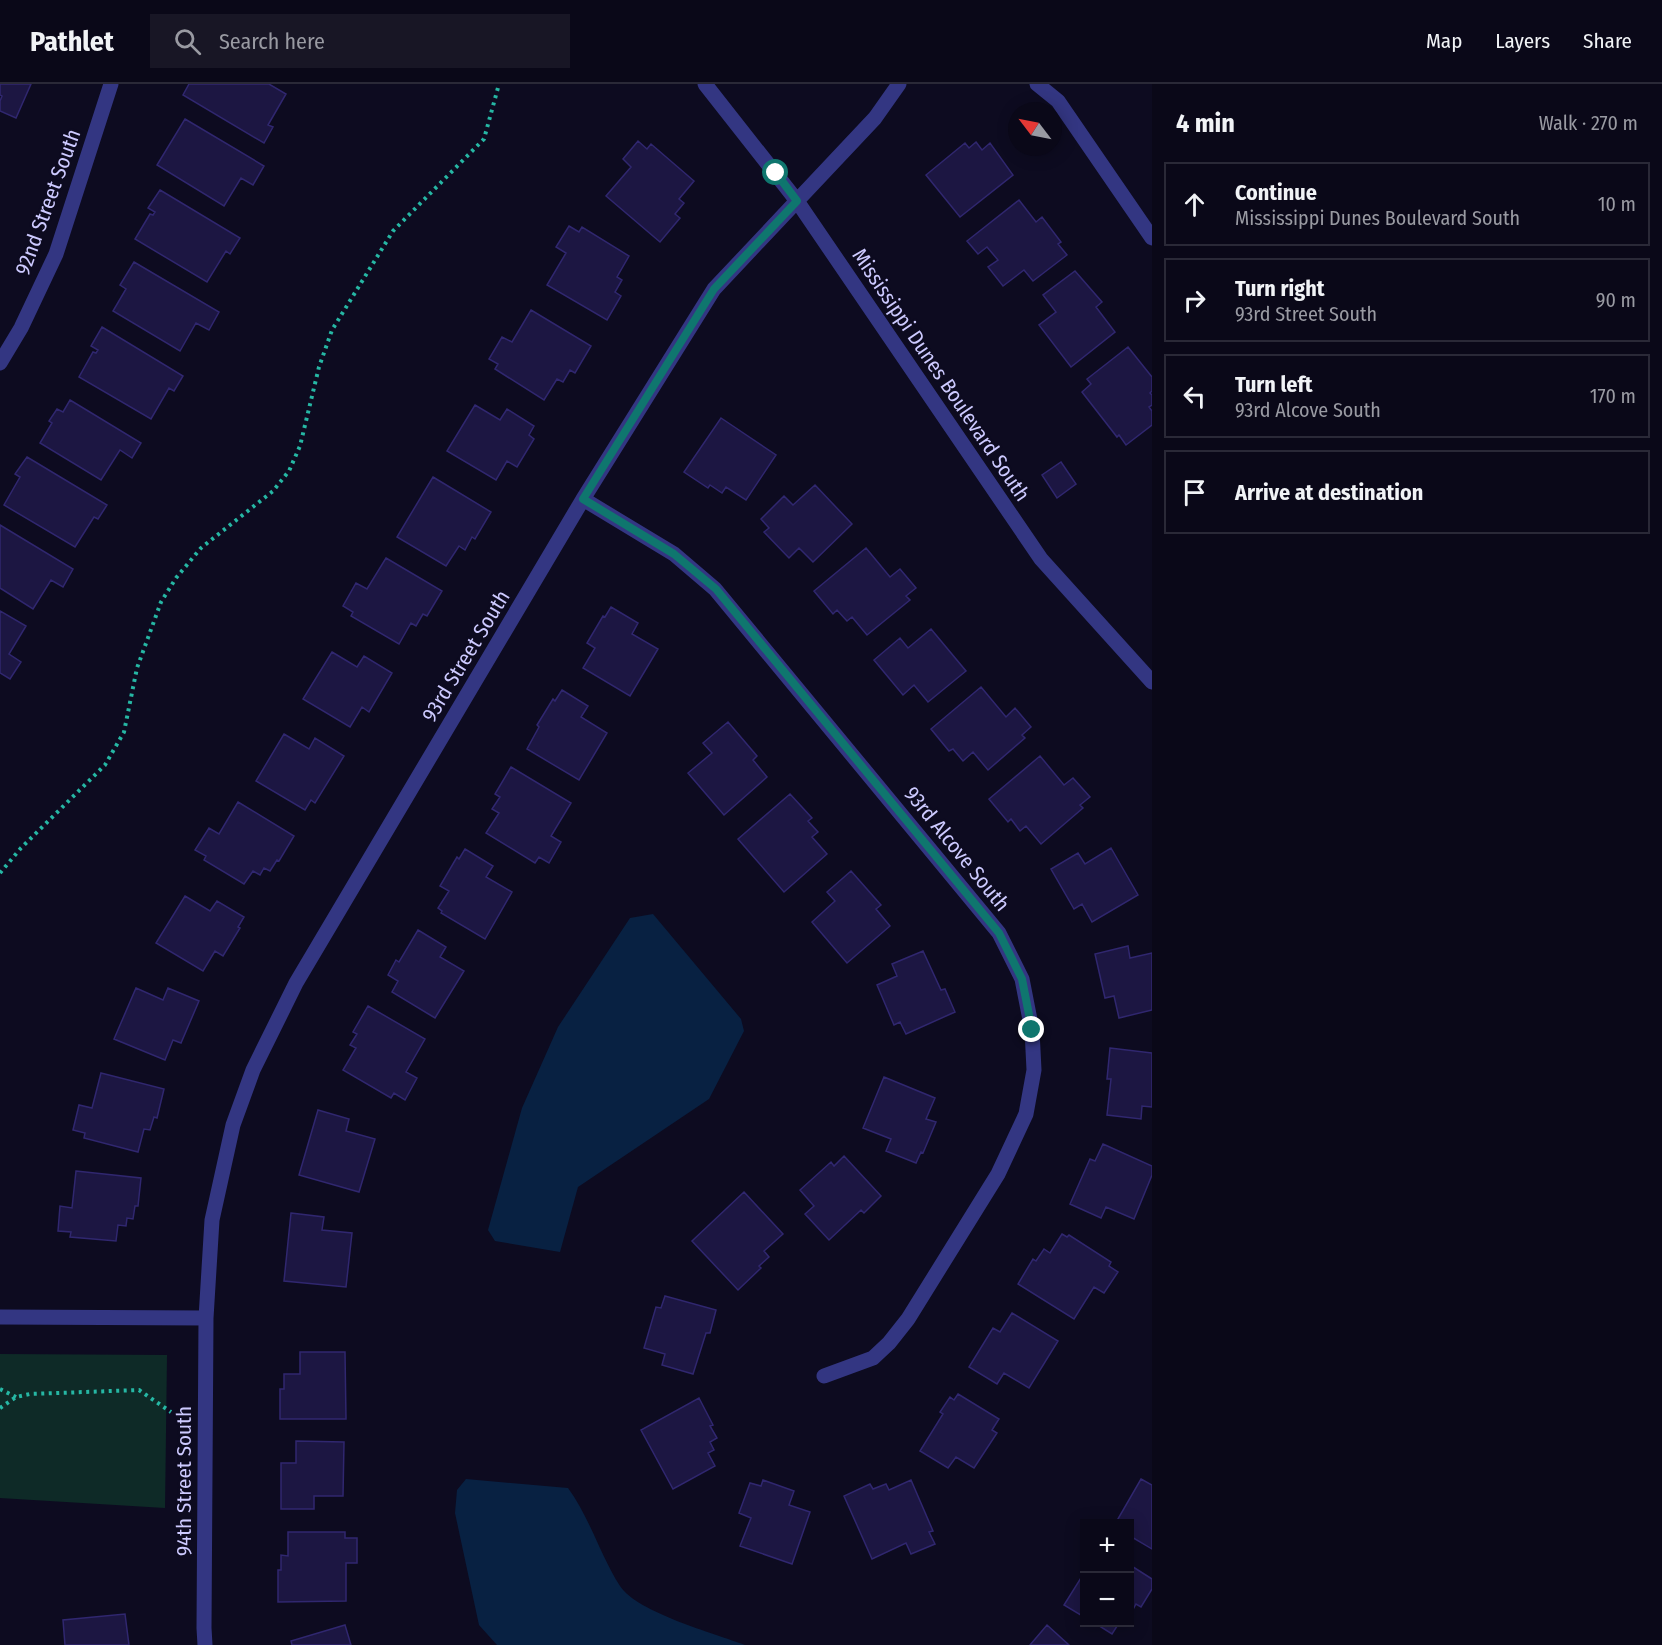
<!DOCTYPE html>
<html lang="en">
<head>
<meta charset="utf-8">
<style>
	body { margin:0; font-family:"Fira Sans Condensed",sans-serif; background:#181625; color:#f1f3f6 }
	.controls { position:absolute; right:18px; bottom:18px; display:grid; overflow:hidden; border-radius:0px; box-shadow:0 3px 15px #0003 }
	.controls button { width:54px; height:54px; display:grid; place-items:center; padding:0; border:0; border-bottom:2px solid #2a2937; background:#0a0818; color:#f1f3f6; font:30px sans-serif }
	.compass { position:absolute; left:1008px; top:18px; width:54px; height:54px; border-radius:50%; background:#0a0818; box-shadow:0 3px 15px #0003; rotate:302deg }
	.stop { position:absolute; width:18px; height:18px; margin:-14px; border:4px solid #0f766e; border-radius:50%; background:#fff }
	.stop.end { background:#0f766e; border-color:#fff; box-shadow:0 2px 6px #0008 }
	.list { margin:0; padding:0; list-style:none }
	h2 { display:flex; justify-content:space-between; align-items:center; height:78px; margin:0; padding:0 24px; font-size:26px }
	h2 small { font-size:20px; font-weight:400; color:#999aa2 }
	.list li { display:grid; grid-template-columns:39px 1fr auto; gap:18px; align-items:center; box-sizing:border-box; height:84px; margin:0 12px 12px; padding:0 12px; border:2px solid #2a2937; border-radius:0px }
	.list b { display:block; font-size:22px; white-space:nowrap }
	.list p { margin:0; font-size:20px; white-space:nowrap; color:#999aa2 }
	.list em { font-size:20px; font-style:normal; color:#999aa2 }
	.icon { flex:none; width:33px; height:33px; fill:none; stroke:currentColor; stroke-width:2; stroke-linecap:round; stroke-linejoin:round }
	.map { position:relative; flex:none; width:1152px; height:1561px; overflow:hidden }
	header { display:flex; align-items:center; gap:36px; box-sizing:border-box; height:84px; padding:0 30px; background:#0a0818; border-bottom:2px solid #2a2937 }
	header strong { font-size:28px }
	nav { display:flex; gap:33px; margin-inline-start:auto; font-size:21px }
	.search { width:420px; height:54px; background:#181625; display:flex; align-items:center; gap:15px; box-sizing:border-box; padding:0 21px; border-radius:0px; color:#999aa2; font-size:22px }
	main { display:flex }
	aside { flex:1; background:#0a0818 }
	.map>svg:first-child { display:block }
	.green { fill:#0e2a27 }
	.water { fill:#082142 }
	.building { fill:#1c1642; stroke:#30276f; stroke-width:1.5 }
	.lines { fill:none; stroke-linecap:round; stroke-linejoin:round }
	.path { stroke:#26b7a4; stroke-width:4; stroke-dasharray:3 4.5; stroke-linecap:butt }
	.street { stroke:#333682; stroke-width:15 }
	.route { stroke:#0f766e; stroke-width:8 }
	.labels { text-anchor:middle; stroke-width:4.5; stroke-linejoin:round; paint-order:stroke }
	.street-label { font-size:21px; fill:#cdcaff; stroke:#0d0b20 }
</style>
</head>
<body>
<header>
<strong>Pathlet</strong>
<div class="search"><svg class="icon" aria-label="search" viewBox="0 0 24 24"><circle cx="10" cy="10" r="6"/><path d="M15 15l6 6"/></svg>Search here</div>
<nav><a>Map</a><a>Layers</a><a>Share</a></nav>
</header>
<main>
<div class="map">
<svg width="1152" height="1561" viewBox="0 0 1152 1561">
	<rect width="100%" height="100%" fill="#0d0b20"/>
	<path class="green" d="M0 1270 167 1271 165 1424 0 1414Z"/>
	<path class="water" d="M653 830 741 935 744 947 709 1015 578 1103 560 1168 495 1157 488 1146 522 1024 558 943 630 834Z
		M466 1395 568 1404C590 1434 600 1471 620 1502 638 1529 714 1549 745 1561H497L479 1541 455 1429 457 1406Z"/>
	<path class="building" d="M0 0H31L16 34 0 27V17L2 12 0 11Z
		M189 0H269L286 10 268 41 273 43 264 59 183 11Z
		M185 35 264 82 253 101 241 94 224 122 157 81Z
		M638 57 647 65 651 60 694 97 679 115 684 119 675 130 680 134 660 158 606 112 631 83 623 75Z
		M976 58 982 66 990 59 1013 91 960 133 926 91 965 59 969 64Z
		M160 106 240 154 230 170 226 167 207 198 135 155 150 130 153 131 155 128 148 124Z
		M1019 116 1036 138 1042 133 1061 158 1058 160 1067 171 1033 197 1024 186 1003 202 988 183 998 176 987 163 978 170 967 157Z
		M569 142 579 148 582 143 629 172 617 193 622 196 615 208 621 212 607 236 547 201 566 169 556 163Z
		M134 178 219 228 209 246 196 239 180 267 113 227 126 205 120 201Z
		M1075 187 1102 218 1096 223 1115 248 1071 283 1039 241 1056 228 1043 211Z
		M531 226 591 262 575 289 570 286 563 298 557 295 544 316 495 285 498 280 489 275 502 253 512 258Z
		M102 243 183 292 174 307 169 304 151 335 79 293 93 268 96 269 98 266 91 262Z
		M1128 263 1152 293V307L1150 309 1152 311V321L1149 323 1152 327V341L1126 361 1119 351 1117 353 1082 308 1091 300 1087 295Z
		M70 316 141 359 132 374 120 366 101 396 40 359 52 339 49 337 57 325 63 328Z
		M475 321 500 336 507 325 534 342 529 351 534 355 517 383 507 377 496 396 447 367Z
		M721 334 776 371 746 416 726 403 722 409 710 401 708 404 684 388Z
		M27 373 107 421 98 435 94 433 75 463 4 421 20 393 15 390Z
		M1061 378 1076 400 1057 414 1042 391Z
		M433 393 491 428 475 455 472 453 465 466 459 462 446 482 397 453Z
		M815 401 852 440 813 478 799 464 789 474 764 448 769 444 761 435 784 412 793 421Z
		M0 441 73 485 63 503 51 496 33 525 0 504Z
		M866 464 890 493 900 485 916 504 906 512 910 516 867 551 852 533 847 537 837 526 833 530 814 507Z
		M386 474 442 507 427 532 423 530 416 542 411 539 399 560 351 532 353 528 343 522 356 499 367 505Z
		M611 523 638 539 632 550 658 565 630 612 583 584 595 564 587 559 603 532 605 533Z
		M0 527 26 542 9 570 21 578 10 595 0 589Z
		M931 545 966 587 928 618 914 601 903 611 874 576 900 554 908 564Z
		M332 568 357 583 364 572 392 589 369 628 362 623 350 643 303 615Z
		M981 603 1006 633 1015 624 1031 643 1022 651 1025 654 988 686 973 668 963 677 953 665 949 667 931 645Z
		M562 606 588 622 581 633 607 649 579 696 527 665 539 643 537 641 553 615 555 617Z
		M728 638 757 672 753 676 767 693 724 731 688 689 712 669 703 659Z
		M284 650 309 665 315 654 344 672 315 719 311 716 305 726 256 697Z
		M1040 672 1064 701 1073 694 1090 713 1080 721 1083 724 1041 760 1026 742 1020 747 1011 735 1008 738 989 715Z
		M511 683 571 719 551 752 561 758 549 779 539 773 535 779 486 749 499 729 492 725 500 713 495 710Z
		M790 710 812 734 808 737 818 748 812 753 827 770 784 808 738 755Z
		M238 718 294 752 279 777 277 776 270 787 264 784 260 791 253 787 244 800 204 776 206 772 195 766 209 744 219 750Z
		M1111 764 1138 811 1092 838 1082 820 1074 825 1051 785 1078 769 1085 780Z
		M465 765 493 782 486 793 512 808 485 855 441 829 442 827 438 824 449 807 440 802 457 773 459 775Z
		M851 787 881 821 876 825 890 842 847 879 812 838 835 817 827 808Z
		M185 812 210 827 217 817 244 833 238 843 240 844 223 872 215 867 203 887 156 859Z
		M418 846 446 863 440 873 464 887 435 934 392 908 398 897 388 891 396 876 399 878Z
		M1128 862 1130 874 1152 869V926L1119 934 1114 912 1105 914 1095 870Z
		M923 867 941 906 945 905 955 928 906 950 900 938 894 941 877 901 897 892 892 880Z
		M136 904 163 916 168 904 199 917 181 959 173 956 165 976 114 955Z
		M368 922 425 955 406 988 417 994 405 1016 394 1009 391 1014 343 986 356 964 350 961 357 950 353 948Z
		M1110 964 1152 969V1023L1142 1022 1141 1035 1107 1031 1111 995H1107Z
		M101 989 164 1005 157 1034 154 1033 150 1046 144 1045 138 1068 84 1054 85 1049 73 1046 79 1021 92 1024Z
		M884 993 935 1014 926 1035 936 1038 923 1069 921 1068 916 1079 886 1067 891 1055 863 1044Z
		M318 1026 349 1035 346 1047 375 1055 359 1108 299 1091Z
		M1103 1060 1152 1082V1091L1134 1135 1106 1123 1101 1134 1070 1120 1090 1075 1095 1077Z
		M844 1072 881 1112 864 1129 861 1126 829 1156 805 1130 814 1122 800 1106 831 1078 834 1082Z
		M76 1087 141 1094 138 1122H135L133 1135 127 1134 126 1142 118 1141 116 1157 70 1153 71 1148 58 1147 60 1122 72 1124Z
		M744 1108 783 1150 764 1167 769 1173 759 1182 761 1184 738 1206 692 1157Z
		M291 1129 324 1133 322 1146 352 1149 346 1203 284 1197Z
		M1062 1150 1067 1153 1069 1151 1111 1178 1109 1182 1118 1188 1104 1209 1094 1203 1074 1235 1018 1200 1033 1175 1036 1177 1044 1165 1050 1169Z
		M665 1212 716 1226 710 1249H706L693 1290 662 1281 665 1270 644 1264 656 1223 661 1224Z
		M1012 1229 1058 1257 1029 1304 1004 1289 997 1300 969 1283 993 1244 1000 1248Z
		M300 1268H345L346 1335H280V1305H284V1290H300Z
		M958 1310 999 1335 992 1346 997 1349 974 1384 956 1373 948 1384 920 1367 943 1330 940 1328 950 1313 954 1316Z
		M699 1314 713 1341 710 1342 717 1354 710 1358 714 1366 708 1369 715 1382 673 1405 641 1346Z
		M296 1357 344 1358 343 1412H314V1425H281V1379H296Z
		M1141 1395 1152 1401V1465L1130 1452V1440H1115Z
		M763 1396 794 1407 789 1421 810 1428 792 1480 740 1462 751 1434 739 1429 750 1399 761 1402Z
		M911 1396 933 1447 929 1448 935 1460 911 1470 906 1459 872 1475 844 1412 870 1400 873 1405 886 1400 889 1406Z
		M288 1448H345V1454H357V1479H346V1517L278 1518V1486H281V1471L288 1472Z
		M1130 1481 1152 1495V1505L1141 1523 1136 1520 1130 1531Z
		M1084 1489V1533L1064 1521Z
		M125 1530 129 1561H65L63 1536Z
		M1093 1538H1125L1123 1541 1119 1539 1112 1550Z
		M345 1541 351 1561H292L291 1557Z
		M1047 1541 1069 1561H1030Z"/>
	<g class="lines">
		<path class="path" d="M0 789 21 764 105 681 124 648 137 584 161 518 176 494 201 464 273 407 289 387 300 362 319 283 332 246 393 147 484 55 499 0
			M0 1305 16 1313
			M0 1324 16 1313 30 1310 139 1306 171 1328"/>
		<path class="street" d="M705 0 797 117 1041 475 1152 598
			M1037 0 1058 17 1152 154
			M0 279 21 244 56 170 111 0
			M583 415 674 470 715 505 999 849 1022 895 1032 946 1034 986 1026 1030 998 1090 908 1235 889 1259 873 1274 824 1292
			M0 1233 206 1234
			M205 1561 204 1544 206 1234 212 1136 233 1041 253 986 296 899 583 415 714 205 875 34 899 0"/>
	</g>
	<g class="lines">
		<path class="route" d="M776 89 797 117 714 205 583 415 674 470 716 505 999 849 1022 895 1032 946"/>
	</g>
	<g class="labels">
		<g class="street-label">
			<text transform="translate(48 118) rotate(-70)" y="7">92nd Street South</text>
			<text transform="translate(941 291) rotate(56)" y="7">Mississippi Dunes Boulevard South</text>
			<text transform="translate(466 572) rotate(-59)" y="7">93rd Street South</text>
			<text transform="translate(957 765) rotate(51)" y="7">93rd Alcove South</text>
			<text transform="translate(184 1397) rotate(-90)" y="7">94th Street South</text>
		</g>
	</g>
</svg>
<div class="controls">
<button>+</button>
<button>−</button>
</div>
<svg class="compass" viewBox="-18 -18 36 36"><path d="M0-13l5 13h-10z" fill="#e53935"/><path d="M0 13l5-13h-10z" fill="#999aa2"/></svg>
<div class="stop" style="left:776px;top:89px"></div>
<div class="stop end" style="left:1032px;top:946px"></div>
</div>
<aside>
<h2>4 min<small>Walk · 270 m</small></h2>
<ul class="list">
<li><svg class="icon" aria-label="ahead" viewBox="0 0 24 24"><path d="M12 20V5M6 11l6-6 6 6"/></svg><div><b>Continue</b><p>Mississippi Dunes Boulevard South</p></div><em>10 m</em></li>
<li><svg class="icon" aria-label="right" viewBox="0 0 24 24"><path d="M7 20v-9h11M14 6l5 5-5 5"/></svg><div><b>Turn right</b><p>93rd Street South</p></div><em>90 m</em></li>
<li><svg class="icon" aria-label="left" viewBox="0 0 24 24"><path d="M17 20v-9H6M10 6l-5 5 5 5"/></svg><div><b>Turn left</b><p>93rd Alcove South</p></div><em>170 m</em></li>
<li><svg class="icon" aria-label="arrive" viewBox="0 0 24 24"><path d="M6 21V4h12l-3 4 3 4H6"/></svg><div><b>Arrive at destination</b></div></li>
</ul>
</aside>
</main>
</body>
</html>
